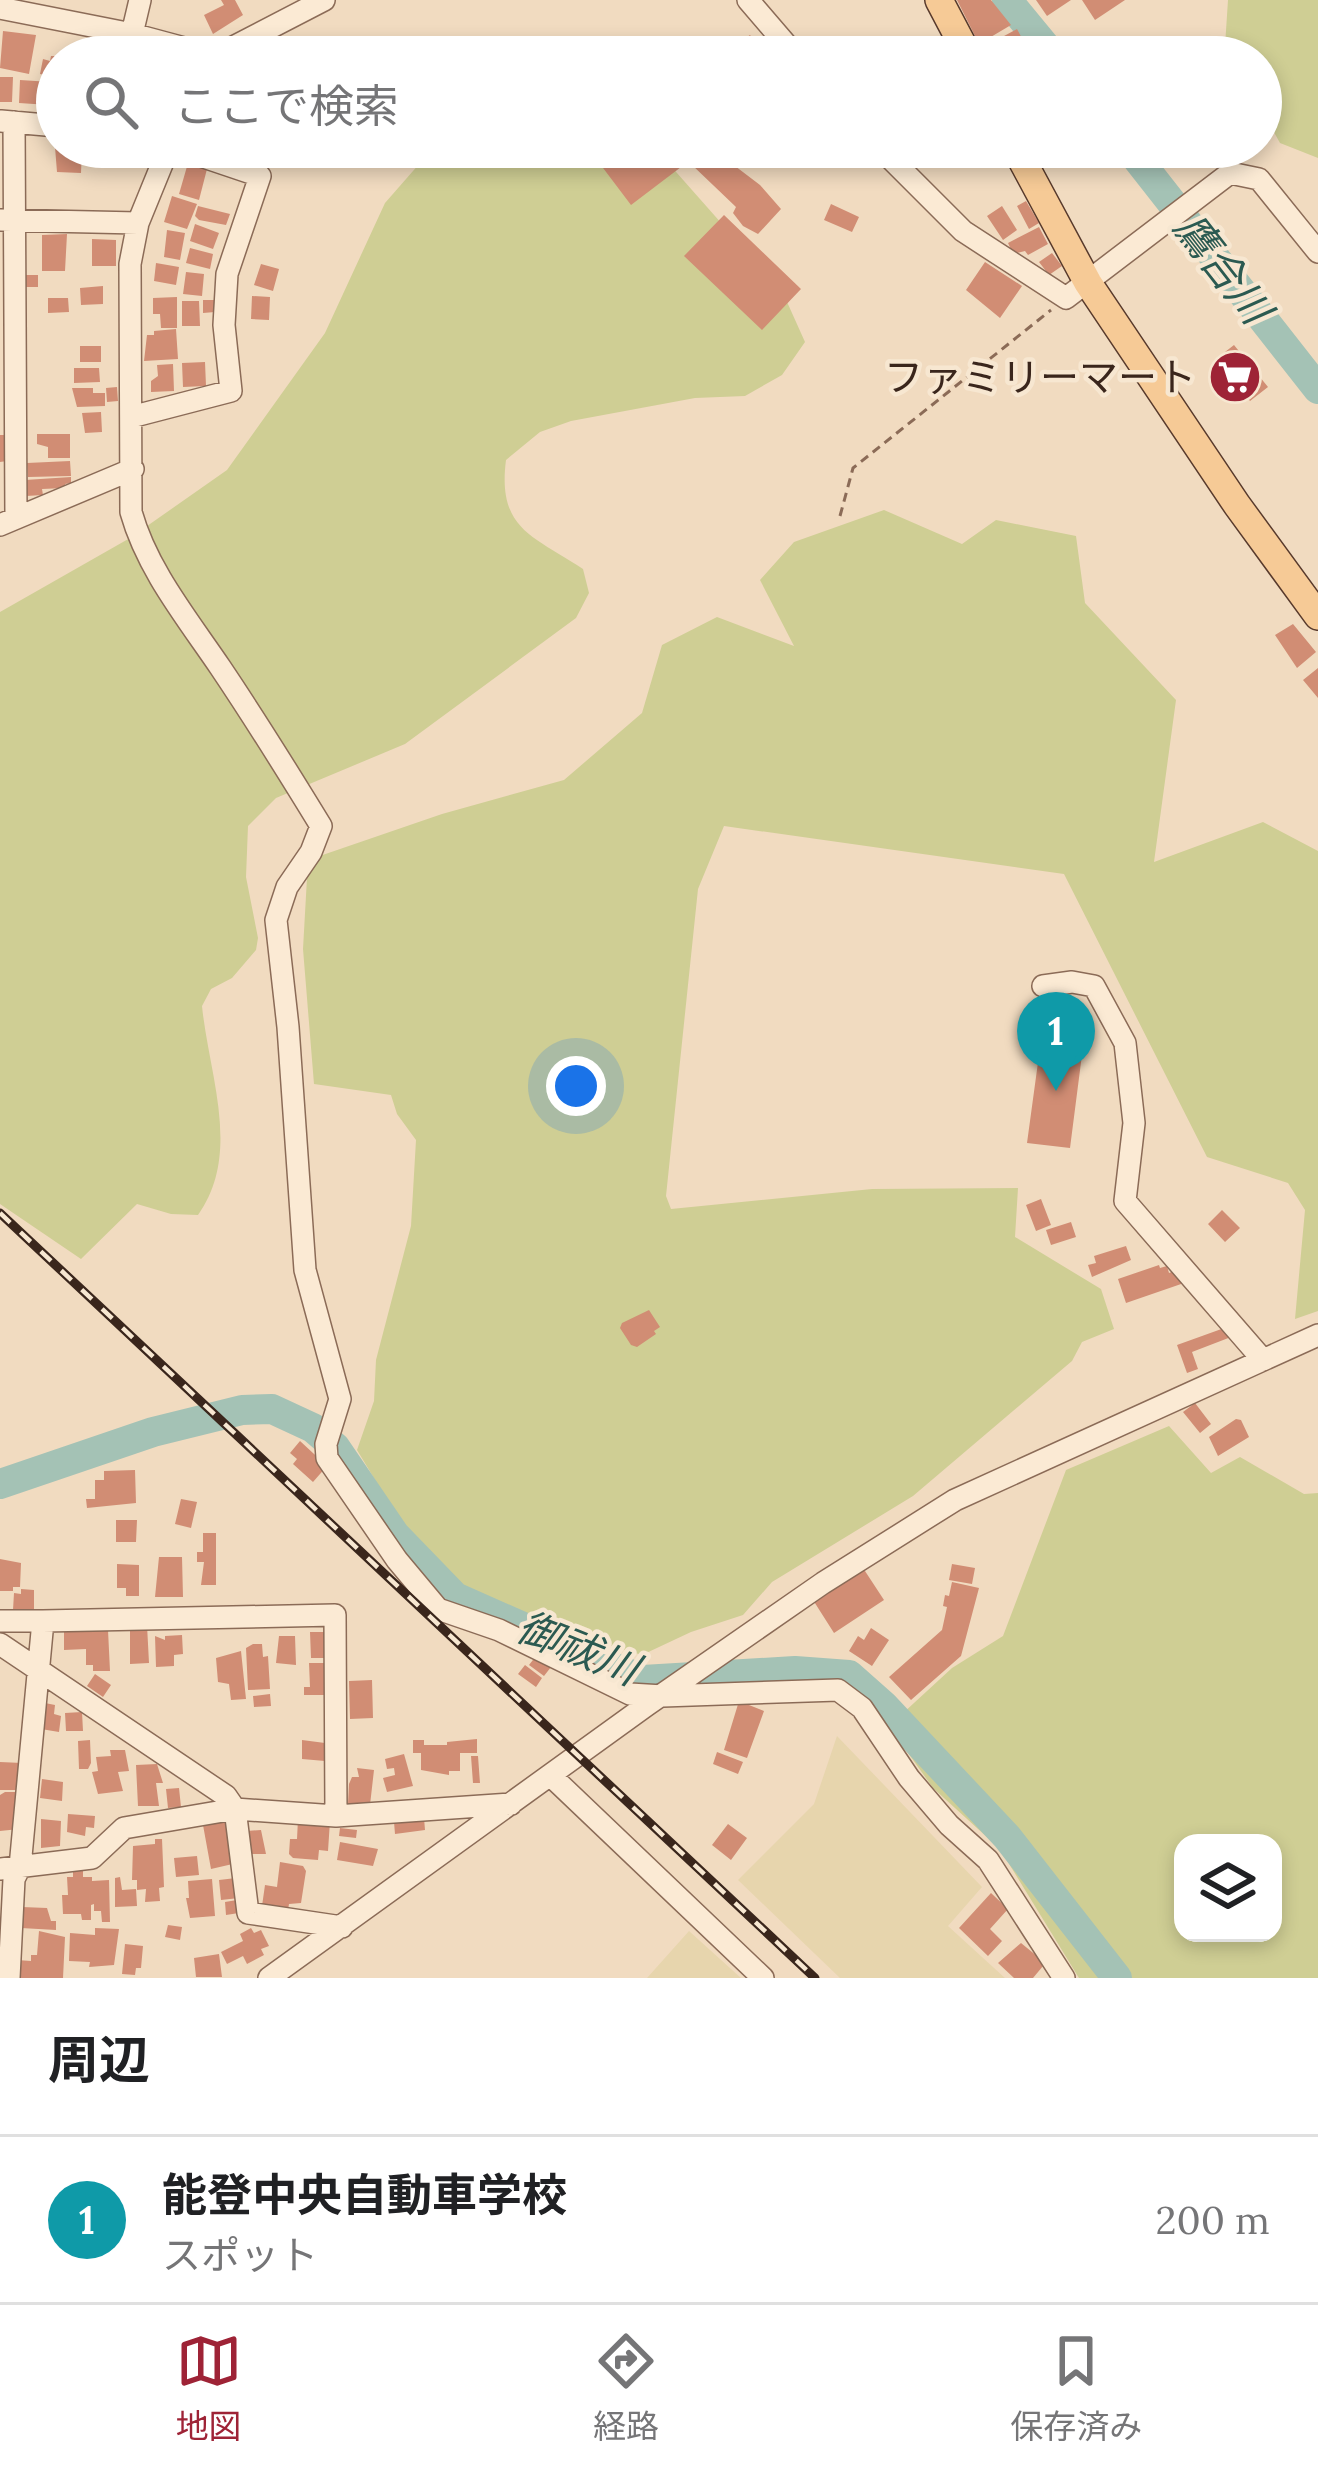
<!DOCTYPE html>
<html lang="ja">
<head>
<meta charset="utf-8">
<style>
	body { margin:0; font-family:Lora,"Noto Sans JP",serif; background:#f6f6f6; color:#202124 }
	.controls { position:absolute; right:36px; bottom:36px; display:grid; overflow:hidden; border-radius:24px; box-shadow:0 6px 18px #0003 }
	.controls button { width:108px; height:108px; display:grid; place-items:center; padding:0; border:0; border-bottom:3px solid #e0e0e0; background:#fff; color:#202124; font:60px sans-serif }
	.you { position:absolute; left:576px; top:1086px; width:42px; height:42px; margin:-30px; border:9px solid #fff; border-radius:50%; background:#1a73e8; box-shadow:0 0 0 18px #1a73e833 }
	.badge { display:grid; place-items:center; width:78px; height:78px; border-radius:50%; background:#9e2336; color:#fff; font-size:39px; font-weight:700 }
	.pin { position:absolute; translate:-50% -99px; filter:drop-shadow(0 3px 6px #0008) }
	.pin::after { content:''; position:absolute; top:63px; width:42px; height:36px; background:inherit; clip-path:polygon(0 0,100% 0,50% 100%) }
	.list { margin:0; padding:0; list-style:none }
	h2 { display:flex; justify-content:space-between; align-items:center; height:156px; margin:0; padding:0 48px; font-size:51px }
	h2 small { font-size:39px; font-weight:400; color:#757577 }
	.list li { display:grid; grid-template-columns:78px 1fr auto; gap:36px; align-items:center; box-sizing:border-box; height:168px; padding:0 48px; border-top:3px solid #e0e0e0 }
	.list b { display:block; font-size:45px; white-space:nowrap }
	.list p { margin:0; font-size:39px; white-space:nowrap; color:#757577 }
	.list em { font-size:39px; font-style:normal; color:#757577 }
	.icon { flex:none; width:66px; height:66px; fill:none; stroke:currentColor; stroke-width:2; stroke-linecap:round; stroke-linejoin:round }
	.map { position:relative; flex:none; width:1318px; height:1978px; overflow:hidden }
	.search { position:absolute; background:#fff; box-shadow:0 6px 18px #0003; left:36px; right:36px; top:36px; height:132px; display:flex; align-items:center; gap:30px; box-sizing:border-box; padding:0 42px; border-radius:66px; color:#757577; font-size:45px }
	.sheet { height:324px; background:#fff }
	nav { display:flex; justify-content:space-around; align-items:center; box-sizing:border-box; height:168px; border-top:3px solid #e0e0e0; background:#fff; font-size:33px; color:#757577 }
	nav a { display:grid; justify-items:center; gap:6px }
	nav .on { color:#9e2336 }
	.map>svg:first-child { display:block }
	.farmland { fill:#e7d5ad }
	.green { fill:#cfce94; fill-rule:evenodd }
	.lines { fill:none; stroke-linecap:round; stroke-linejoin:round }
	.river { stroke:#a4c2b5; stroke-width:30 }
	.building { fill:#d18d74 }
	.minor-casing { stroke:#8b6b57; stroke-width:24 }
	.major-casing { stroke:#583a2c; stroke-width:30 }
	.path { stroke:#8b6b57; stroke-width:3; stroke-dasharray:9 6; stroke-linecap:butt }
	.minor { stroke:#fbead4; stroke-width:21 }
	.major { stroke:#f6ca96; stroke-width:27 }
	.rail-casing { stroke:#3a261c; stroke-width:9 }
	.rail { stroke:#f7e7d1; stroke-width:4.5; stroke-dasharray:14; stroke-linecap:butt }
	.labels { text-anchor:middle; stroke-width:9; stroke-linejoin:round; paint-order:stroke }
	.poi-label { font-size:39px; fill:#3a261c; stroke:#f7e7d1; text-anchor:end }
	.water-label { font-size:42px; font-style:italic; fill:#2b5a51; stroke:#f7e7d1 }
</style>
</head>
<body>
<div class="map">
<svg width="1318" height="1978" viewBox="0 0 1318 1978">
	<rect width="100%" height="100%" fill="#f1dbc0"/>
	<path class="farmland" d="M837 1736 982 1887 948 1926 1005 1978H840L738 1880 814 1804Z
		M689 1931 741 1978H647Z"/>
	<path class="green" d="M1228 0H1318V158L1280 143 1261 109V57H1232L1225 46Z
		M434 147H654L783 293 805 342 782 375 745 396 695 398 571 421 540 432 506 460C497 530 534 536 583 569L589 593 576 618 405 744 276 798 248 826 246 877 258 938 256 950 232 978 211 989 202 1006C209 1076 242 1153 198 1215L171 1214 137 1204 81 1259 0 1204V612L130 538 227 470 325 333 385 203Z
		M884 510 962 544 996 520 1076 536 1085 603 1176 700 1154 862 1263 822 1318 851V1311L1295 1319 1305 1210 1288 1183 1207 1157 1064 874 724 826 698 889 666 1196 671 1209 872 1189 1018 1188 1015 1237 1101 1289 1114 1329 1082 1342 1072 1361 913 1496 772 1582 743 1615 691 1632 642 1655C584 1637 507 1622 457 1586 412 1553 386 1496 357 1450L374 1401 376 1360 411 1226 416 1140 397 1114 391 1095 314 1084 303 949 308 860 442 814 564 780 642 713 662 645 717 617 794 646 760 580 794 542Z
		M1169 1426 1211 1473 1240 1457 1304 1494 1318 1493V1978H1079L1000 1849 933 1788 889 1726 952 1668 1003 1636 1066 1470ZM1273 1843V1933H1183V1843Z"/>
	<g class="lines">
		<path class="river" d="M1007 0 1054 57
			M1128 147 1318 389
			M0 1484 153 1432 242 1410 272 1409 313 1428 335 1447 395 1535 455 1597 643 1680 795 1671 849 1675 884 1706 1007 1837 1117 1978"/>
	</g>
	<path class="building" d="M221 0H235L243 15 213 34 204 15 224 5Z
		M957 0H991L1011 25 979 44Z
		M1036 0H1071L1047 16Z
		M1082 0H1125L1095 20Z
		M1017 29 1032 57H1000L993 42Z
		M3 31 36 35 29 74 0 68Z
		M750 35 766 57H719Z
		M51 56H57V77L40 74 43 59 50 61Z
		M0 77H13L12 102H0Z
		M20 80 51 82 49 105 19 103Z
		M55 147 82 148 81 173 57 172Z
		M607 147H710L760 185 781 209 758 234 743 226 733 213 736 207 691 164 687 167 685 164 631 205 594 156Z
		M188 163 207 169 199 200 179 194Z
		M172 196 197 204 187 229 164 222Z
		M1026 201 1039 223 1029 229 1017 206Z
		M831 204 859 217 852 232 824 220Z
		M198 206 230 214 226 225 199 220 195 216Z
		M1002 206 1017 230 1003 240 987 216Z
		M724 215 801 289 762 330 684 256Z
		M195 224 219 233 213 249 190 241Z
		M1039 227 1048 244 1028 255 1025 251 1013 254 1008 243Z
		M167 230 185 233 180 260 164 257Z
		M67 234 65 271H42V235Z
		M92 239 116 240V266H92Z
		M190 248 213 254 210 269 186 263Z
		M1052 253 1062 266 1049 275 1039 262Z
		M985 262 1022 286 1000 318 966 290Z
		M156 263 179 267 176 285 154 281Z
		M261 264 279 269 273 291 254 285Z
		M186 272 204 274 202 296 183 294Z
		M25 275H38V287H25Z
		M103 286V304L81 305 80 288Z
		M252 296 270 297 269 320 251 319Z
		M177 297V328H161L160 314H153V298Z
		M48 298H68L69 312 48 313Z
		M203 300H215V312L203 313Z
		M182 301H199L200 326H182Z
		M176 329 178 359 144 361 147 335H154V331Z
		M1234 345 1268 387 1250 401 1216 359Z
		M80 346H101V362H80Z
		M205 362 206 386 183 387 182 363Z
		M173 364 174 391 151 392V381L158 376 157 365Z
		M74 368H99L100 382 74 383Z
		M117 387 118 401 107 402 106 388Z
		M72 388H93V393H105V406L77 407Z
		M101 412 102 432 85 433 82 413Z
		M37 434H70V458H48V447L37 444Z
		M0 435H7V461L0 462Z
		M70 461 71 476 28 477 27 463Z
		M71 477V483L65 484V488L42 489 43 495 26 496 25 480Z
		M1293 624 1316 652 1297 668 1275 635Z
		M1318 668V698L1303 680Z
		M1042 1033 1084 1039 1070 1148 1027 1143Z
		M1041 1199 1051 1225 1036 1231 1026 1205Z
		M1222 1210 1240 1228 1225 1242 1208 1224Z
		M1071 1222 1076 1237 1051 1245 1046 1230Z
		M1126 1246 1131 1260 1092 1277 1088 1265 1096 1263 1094 1256Z
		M1159 1265 1160 1268 1167 1266 1169 1273 1179 1269 1184 1283 1126 1303 1118 1279Z
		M649 1310 660 1327 654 1331 656 1334 637 1347 631 1345 620 1328 622 1323Z
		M1227 1327 1231 1337 1192 1352 1198 1369 1187 1373 1177 1345Z
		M1195 1403 1211 1424 1200 1433 1183 1412Z
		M1236 1419 1241 1420 1249 1437 1218 1456 1209 1437Z
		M300 1441 327 1466 313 1482 293 1464 297 1459 290 1453Z
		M135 1470 136 1503 87 1508 86 1499H95V1480H104V1471Z
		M181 1499 197 1502 191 1528 175 1524Z
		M116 1520H137L136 1542H116Z
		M203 1533H216V1585H201L204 1562H197V1552H203Z
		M159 1557H182L183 1597H155Z
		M0 1559 21 1563 20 1587H13V1591H0Z
		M117 1564 139 1565V1596H126V1588H117Z
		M952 1564 975 1568 972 1584 949 1580Z
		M863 1568 884 1600 834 1633 813 1600Z
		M952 1582 979 1588 961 1656 911 1700 889 1677 942 1630 947 1607 943 1606 945 1595 949 1596Z
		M21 1589 34 1590V1611L13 1610 14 1593 21 1594Z
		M130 1625H147L149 1663 130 1664Z
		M871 1628 889 1640 872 1666 849 1651 858 1636 864 1640Z
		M64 1629 108 1630 110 1671H93V1665H86V1649L64 1650Z
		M310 1632H329V1658H311Z
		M182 1635 183 1654 174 1655V1666L156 1667 155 1636 165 1640V1636Z
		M279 1636H295L296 1665 276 1663Z
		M253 1644H262L263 1657 268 1656 270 1689 248 1690 246 1648Z
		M241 1651 246 1699 231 1700 229 1684 218 1682 216 1658Z
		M536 1656 551 1667 544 1676 529 1665Z
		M309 1663H330L325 1695H304V1687H310Z
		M525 1665 542 1678 536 1687 518 1674Z
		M95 1674 111 1685 103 1697 87 1686Z
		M372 1680 373 1718 350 1719 349 1681Z
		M270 1694 271 1706 254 1707 253 1696Z
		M739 1701 764 1711 747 1758 724 1750Z
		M45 1703 55 1705 54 1714 61 1716 59 1732 41 1729Z
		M82 1712 83 1731H66L65 1713Z
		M477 1739V1753H460V1771H449V1775L421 1770V1753H413V1740H424V1745H447V1742Z
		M90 1740 91 1763 88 1769H79L78 1741Z
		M302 1740 325 1743V1761L302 1759Z
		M110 1750H125L129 1771 118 1772 123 1791 98 1794 92 1772 98 1771 96 1757 111 1756Z
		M717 1752 743 1762 738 1774 713 1764Z
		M404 1754 413 1786 387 1792 383 1778 395 1775 394 1768 387 1769 385 1759Z
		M471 1756H478L480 1783H473Z
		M0 1762 22 1763V1790H0Z
		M157 1764 163 1783H156L159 1806H138L136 1765Z
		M357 1768 374 1770 370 1805 348 1804 349 1784 352 1777H359Z
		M42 1779 63 1782 62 1801 40 1798Z
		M179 1788 181 1807 168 1808 166 1789Z
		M5 1792H17L19 1829 0 1831V1795Z
		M68 1814 95 1816 94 1828 86 1827 85 1836 67 1832Z
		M424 1818 425 1830 395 1834 394 1822Z
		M41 1819 61 1821 60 1846 41 1848Z
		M298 1819 330 1821 328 1851 319 1850 318 1860 293 1858 289 1854 290 1839H297Z
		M227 1820 237 1863 211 1869 203 1825Z
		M728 1824 747 1838 731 1860 712 1845Z
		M340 1828 357 1830 356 1838 339 1836Z
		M261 1830 266 1854H250L247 1831Z
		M155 1839H162L164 1887 159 1888 160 1901 145 1902 146 1889 137 1890V1880H132L133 1846 155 1844Z
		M340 1842 378 1849 373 1866 337 1860Z
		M197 1856 199 1875 176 1877 174 1858Z
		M280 1862 303 1866 306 1871 301 1903 289 1904 288 1910 262 1906 265 1885 277 1887Z
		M73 1871H83V1877H92V1881L109 1880 110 1922H102L101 1911H94V1904L91 1905V1920H82L81 1914H63L62 1895H68L67 1877H73Z
		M120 1877 122 1890 136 1889 137 1906 115 1907V1878Z
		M236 1878 239 1898 221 1900 219 1880Z
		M212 1879 215 1916 190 1918 186 1898H189L188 1881Z
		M991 1893 1008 1909 990 1929 1002 1941 988 1956 959 1928Z
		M237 1900 239 1913 226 1915 225 1902Z
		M22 1907 47 1908 51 1921H56V1930L21 1928Z
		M168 1925 182 1927 180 1940 165 1937Z
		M95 1928 119 1929 114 1965 89 1967 90 1962 69 1961 70 1933 95 1935Z
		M251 1928 254 1933 261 1930 269 1946 261 1949 264 1955 247 1964 243 1956 227 1964 221 1952 243 1941 240 1934Z
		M39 1931 65 1937 63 1978H16L17 1960 31 1961V1955H37Z
		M1021 1943 1043 1961V1966L1033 1978H1014L998 1963Z
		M125 1944 143 1946 141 1968H136L135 1975 122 1974Z
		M219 1954 222 1977H196L194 1958Z"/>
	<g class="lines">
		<g class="minor-casing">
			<path id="minor" d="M748 0 797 57
				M0 8 132 34 214 56
				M117 57 132 34 140 0
				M214 57 324 0
				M1 121 57 126
				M14 122 16 517
				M169 147 138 223 130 264 131 512C147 569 186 617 220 667 255 719 288 772 321 826L311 852 287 887 276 920 288 1027 305 1270 340 1399 326 1444 327 1458 397 1560 438 1609 499 1630 630 1694 663 1696 838 1690 862 1708 909 1778 949 1825 988 1860 1064 1978
				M879 147 963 231 1066 298 1230 173 1259 179 1318 252
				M0 220 138 223
				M131 417 231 391 224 325 227 274 260 176 174 147
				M0 525 133 469
				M1043 986 1072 982 1094 986 1125 1043 1134 1123 1125 1201 1263 1360
				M0 1621H43
				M0 1644 226 1796 235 1809 248 1913 342 1927
				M550 1775 763 1978
				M0 1869 92 1858 124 1828 235 1809 336 1816 511 1804
				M9 1978 14 1879 20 1867 43 1621 335 1615 336 1816
				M269 1978 647 1705 823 1583 955 1500 1318 1335"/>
		</g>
		<g class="major-casing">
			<path id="major" d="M939 0 969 57
				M1015 147 1088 283 1237 505 1318 616"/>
		</g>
		<path class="path" d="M840 516 853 468 1051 310"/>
		<use href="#minor" class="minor"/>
		<use href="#major" class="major"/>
		<g class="rail-casing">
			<path id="rail" d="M0 1213 815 1978"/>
		</g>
		<use href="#rail" class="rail"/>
	</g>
	<defs>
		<g id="supermarket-disc" transform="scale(2.7)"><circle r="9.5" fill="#9e2336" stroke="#f7e7d1"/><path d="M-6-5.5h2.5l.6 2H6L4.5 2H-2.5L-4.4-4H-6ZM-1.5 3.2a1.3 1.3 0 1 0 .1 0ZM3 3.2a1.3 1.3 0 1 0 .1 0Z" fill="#fff"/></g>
	</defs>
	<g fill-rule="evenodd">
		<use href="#supermarket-disc" x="1235" y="377"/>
	</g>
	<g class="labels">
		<g class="poi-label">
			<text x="1196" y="391">ファミリーマート</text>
		</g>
		<g class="water-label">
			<text transform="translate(1223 268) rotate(52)" y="15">鷹合川</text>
			<text transform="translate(578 1648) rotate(22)" y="15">御祓川</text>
		</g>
	</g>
</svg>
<div class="controls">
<button><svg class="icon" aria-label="layers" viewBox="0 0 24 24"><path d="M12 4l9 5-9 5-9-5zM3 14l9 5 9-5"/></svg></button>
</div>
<div class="you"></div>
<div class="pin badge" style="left:1056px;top:1091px;background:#0f9aa8">1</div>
<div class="search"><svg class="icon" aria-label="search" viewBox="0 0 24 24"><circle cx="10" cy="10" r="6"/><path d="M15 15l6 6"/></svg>ここで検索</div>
</div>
<section class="sheet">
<h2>周辺<small></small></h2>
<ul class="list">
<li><span class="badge" style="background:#0f9aa8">1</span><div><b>能登中央自動車学校</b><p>スポット</p></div><em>200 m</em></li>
</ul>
</section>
<nav>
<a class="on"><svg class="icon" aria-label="map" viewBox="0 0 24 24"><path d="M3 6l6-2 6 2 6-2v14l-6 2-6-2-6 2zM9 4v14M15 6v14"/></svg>地図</a>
<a><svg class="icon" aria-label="directions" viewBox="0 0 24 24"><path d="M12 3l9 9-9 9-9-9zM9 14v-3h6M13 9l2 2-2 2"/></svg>経路</a>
<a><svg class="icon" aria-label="saved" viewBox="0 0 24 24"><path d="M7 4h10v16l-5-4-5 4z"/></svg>保存済み</a>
</nav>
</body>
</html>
